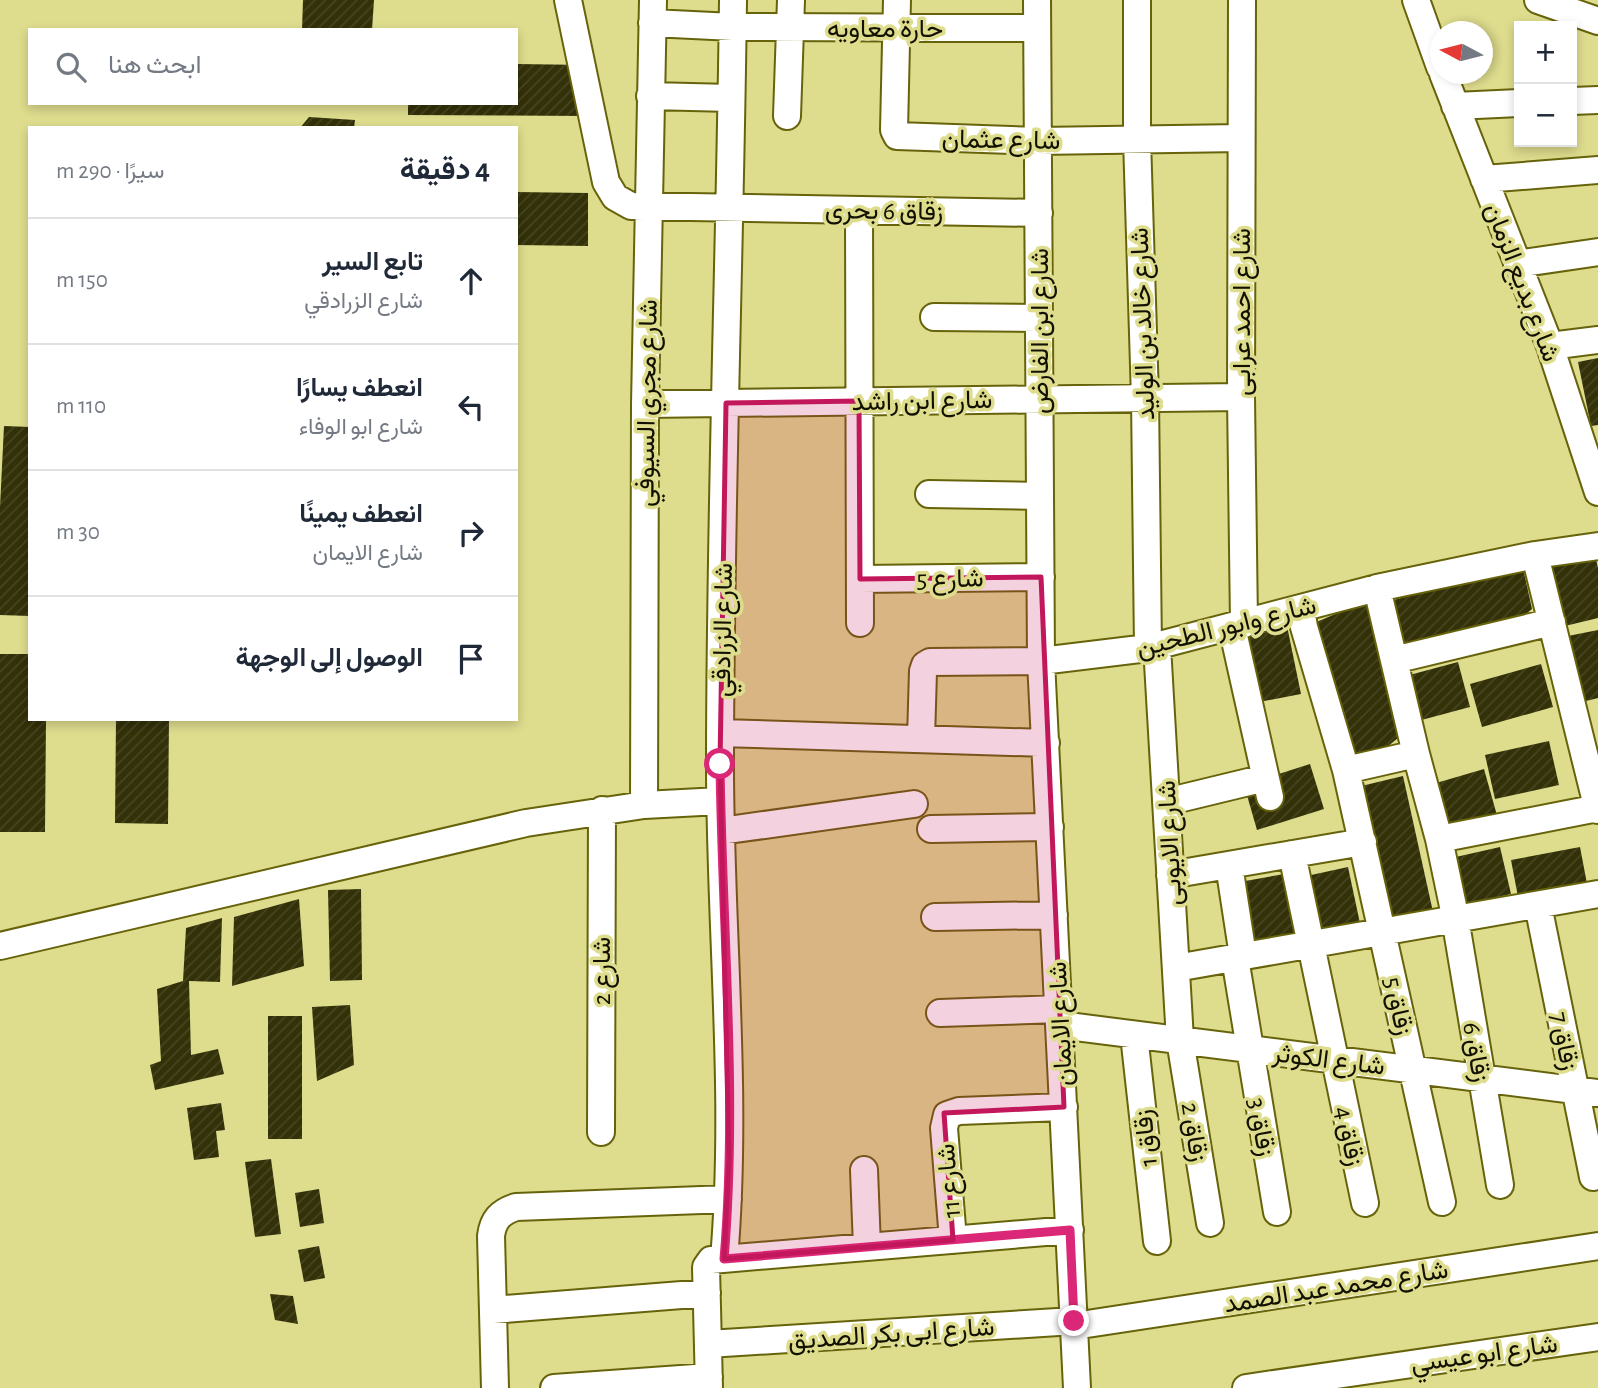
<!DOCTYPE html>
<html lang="ar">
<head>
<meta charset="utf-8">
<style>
	body { margin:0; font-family:"Alegreya Sans",Vazirmatn,sans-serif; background:#f2f2f3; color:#1f2937; direction:rtl }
	.controls { position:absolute; right:21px; top:21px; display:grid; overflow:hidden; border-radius:0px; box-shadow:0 4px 10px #0003 }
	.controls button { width:63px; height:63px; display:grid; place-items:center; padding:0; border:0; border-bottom:2px solid #e0e1e3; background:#fff; color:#1f2937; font:35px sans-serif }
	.compass { position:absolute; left:1430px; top:21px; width:63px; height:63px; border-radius:50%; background:#fff; box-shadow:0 4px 10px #0003; rotate:277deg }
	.stop { position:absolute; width:21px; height:21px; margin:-16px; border:5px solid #db2777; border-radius:50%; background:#fff }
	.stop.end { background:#db2777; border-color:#fff; box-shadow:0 2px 7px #0008 }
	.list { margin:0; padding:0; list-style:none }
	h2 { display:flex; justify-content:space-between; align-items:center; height:91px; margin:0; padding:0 28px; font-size:30px }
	h2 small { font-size:23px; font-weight:400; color:#747a83 }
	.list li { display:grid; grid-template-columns:46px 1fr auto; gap:21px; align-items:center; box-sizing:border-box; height:126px; padding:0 28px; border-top:2px solid #e0e1e3 }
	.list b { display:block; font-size:26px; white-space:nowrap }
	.list p { margin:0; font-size:23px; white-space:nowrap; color:#747a83 }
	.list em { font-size:23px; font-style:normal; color:#747a83 }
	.icon { flex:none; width:38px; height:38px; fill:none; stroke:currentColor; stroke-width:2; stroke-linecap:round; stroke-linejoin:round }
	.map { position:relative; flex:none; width:1598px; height:1388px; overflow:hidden; direction:ltr }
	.search { position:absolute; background:#fff; box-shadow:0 4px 10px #0003; left:28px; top:28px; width:490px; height:77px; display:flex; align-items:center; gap:18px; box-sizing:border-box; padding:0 24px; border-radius:0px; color:#747a83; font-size:26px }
	.panel { position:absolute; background:#fff; box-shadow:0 4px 10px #0003; left:28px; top:126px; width:490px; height:595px; border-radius:0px; direction:rtl }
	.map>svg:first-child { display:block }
	.building { fill:url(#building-hatch) }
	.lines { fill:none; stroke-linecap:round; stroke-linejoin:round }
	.minor-casing { stroke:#67630b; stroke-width:30 }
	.minor { stroke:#fff; stroke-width:26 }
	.route { stroke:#db2777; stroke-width:9 }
	.marked { fill:#c2185b; fill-opacity:0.2; stroke:#c2185b; stroke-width:5; stroke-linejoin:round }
	.labels { text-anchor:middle; stroke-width:7; stroke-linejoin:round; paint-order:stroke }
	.street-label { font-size:26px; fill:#121100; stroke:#dedc8d }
</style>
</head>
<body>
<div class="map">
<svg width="1598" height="1388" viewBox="0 0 1598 1388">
	<defs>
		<pattern id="building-hatch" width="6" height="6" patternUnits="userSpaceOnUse" patternTransform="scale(1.75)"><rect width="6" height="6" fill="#333108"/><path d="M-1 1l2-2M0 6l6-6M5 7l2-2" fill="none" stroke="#474522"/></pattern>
	</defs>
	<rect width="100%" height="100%" fill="#dedc8d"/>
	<path class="building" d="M303 0H374L372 30H302Z
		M516 64 589 65 588 116 408 115V103H516Z
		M309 117 355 120 354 128H300Z
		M516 192 588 193V246L516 245Z
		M1598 358V425L1591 426 1578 362Z
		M4 426 30 427V616L0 615V507Z
		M1595 555 1598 568V618L1565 626 1550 566Z
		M1523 568 1532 609 1517 621 1400 649 1389 601Z
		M1378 596 1404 733 1381 752 1353 759 1307 626Z
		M1287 626 1301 694 1254 703 1240 635Z
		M1598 630V698L1582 702 1568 636Z
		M0 654H30V719H46L45 832H0Z
		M1458 662 1470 707 1414 722 1402 677Z
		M1541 664 1553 707 1482 727 1470 684Z
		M116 719H169L168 824 115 823Z
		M1549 741 1559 785 1495 799 1485 755Z
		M1310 764 1324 809 1257 830 1244 785Z
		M1484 769 1498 819 1441 836 1426 786Z
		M1403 776 1433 912 1383 924 1353 788Z
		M1500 847 1511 894 1458 906 1447 859Z
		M1580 847 1588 889 1519 902 1511 860Z
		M1348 867 1361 928 1315 939 1302 877Z
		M1284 874 1296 945 1246 954 1234 883Z
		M361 889 362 980 330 981 328 890Z
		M299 899 304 966 232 986 234 917Z
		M222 918 220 982 189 981 191 1055 218 1049 224 1074 155 1090 150 1065 161 1061 157 989 183 981 186 928Z
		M350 1005 354 1065 317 1081 312 1007Z
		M268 1016H302V1139H268Z
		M221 1103 225 1130 216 1131 219 1157 194 1160 187 1108Z
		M271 1159 281 1234 255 1237 245 1162Z
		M319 1189 324 1223 300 1227 295 1193Z
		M319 1246 325 1278 304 1282 298 1250Z
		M270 1294 293 1296 298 1324 275 1320Z"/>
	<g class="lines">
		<g class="minor-casing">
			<path id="minor" d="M568 0 606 182 615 197 631 206 1039 213
				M897 0 894 130 897 136 1038 141 1241 138
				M1037 0 1041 661 1077 1388
				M1137 0V139L1145 398 1148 648
				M1242 0 1241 397 1244 624
				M1416 0 1440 67
				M1538 0 1598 21
				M652 23 733 27 1037 28
				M1443 74 1550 346 1598 492
				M650 96 731 98
				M1572 101 1598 100
				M1455 106 1519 103
				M787 116 791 0
				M1484 179 1598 170
				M859 210 860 623
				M1517 264 1598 252
				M934 317 1039 318
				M1550 346 1598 340
				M645 404 1241 397
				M929 494 1040 496
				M1535 555 1598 810
				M860 579 1041 577
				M1377 588 1416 754 1439 839 1453 906 1500 1185
				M1301 609 1304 627 1346 770 1442 1202
				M1232 627 1270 797
				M1157 646 1180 1040 1210 1223
				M1394 660 1552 622
				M720 733 1046 743
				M921 739 923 671 925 665 930 662 1041 661 1148 648 1377 588 1535 555 1598 546
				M1346 770 1416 754
				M1166 802 1265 778
				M644 805 645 404 653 0
				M931 829 1050 827
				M721 831 914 804
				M1439 839 1598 808
				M1292 854 1365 1203
				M1229 865 1243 956
				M1170 875 1363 842
				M1538 905 1593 1177
				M935 917 1054 915
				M0 946 526 823 644 805 720 801
				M1235 958 1277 1212
				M1176 968 1598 894
				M940 1013 1059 1009
				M1060 1025 1598 1093
				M1134 1035 1157 1241
				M601 1132 602 810
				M864 1170 867 1247
				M953 1240 944 1128 947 1115 959 1111 1064 1107
				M724 1259C738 1095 720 930 720 766 720 511 730 255 733 0
				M493 1310 707 1293
				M1074 1326 1598 1246
				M708 1344 1074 1321
				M495 1388 491 1236C493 1220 500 1212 516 1207L728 1199
				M554 1388 709 1377
				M709 1388 706 1267 711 1260 1070 1230
				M1246 1388 1598 1337"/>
		</g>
		<use href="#minor" class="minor"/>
	</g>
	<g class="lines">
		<path class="route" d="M720 764C722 929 738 1095 724 1259L1070 1230 1074 1321"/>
	</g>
	<path class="marked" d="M859 401 860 579 1041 577 1064 1107 944 1113 953 1240 724 1259 729 1157 720 764 726 403Z"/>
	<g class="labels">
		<g class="street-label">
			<text x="885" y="37">حارة معاويه</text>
			<text transform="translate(1001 139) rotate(1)" y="9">شارع عثمان</text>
			<text transform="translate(884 210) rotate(1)" y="9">زقاق 6 بحرى</text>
			<text transform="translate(1523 282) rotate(69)" y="9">شارع بديع الزمان</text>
			<text transform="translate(1241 312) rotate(-90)" y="9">شارع احمد عرابى</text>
			<text transform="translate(1142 324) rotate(-92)" y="9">شارع خالد بن الوليد</text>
			<text transform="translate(1039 331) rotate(-90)" y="9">شارع ابن الفارض</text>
			<text transform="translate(922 400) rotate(-1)" y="9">شارع ابن راشد</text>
			<text transform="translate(646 403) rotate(-89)" y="9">شارع مجري السيوفي</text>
			<text transform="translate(950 578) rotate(-1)" y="9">شارع 5</text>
			<text transform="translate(1226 626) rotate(-14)" y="9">شارع وابور الطحين</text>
			<text transform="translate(722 630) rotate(-89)" y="9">شارع الزرادقي</text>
			<text transform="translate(1169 843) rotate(-93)" y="9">شارع الايوبى</text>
			<text transform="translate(601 971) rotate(-90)" y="9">شارع 2</text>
			<text transform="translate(1399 1006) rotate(78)" y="9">زقاق 5</text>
			<text transform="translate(1060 1024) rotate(-93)" y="9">شارع الايمان</text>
			<text transform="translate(1565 1041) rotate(79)" y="9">زقاق 7</text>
			<text transform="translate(1477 1052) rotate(80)" y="9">زقاق 6</text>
			<text transform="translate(1329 1059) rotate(7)" y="9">شارع الكوثر</text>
			<text transform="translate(1262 1127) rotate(80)" y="9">زقاق 3</text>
			<text transform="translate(1195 1132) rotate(81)" y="9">زقاق 2</text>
			<text transform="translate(1350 1136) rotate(78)" y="9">زقاق 4</text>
			<text transform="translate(1145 1138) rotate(-96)" y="9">زقاق 1</text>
			<text transform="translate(948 1181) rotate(-95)" y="9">شارع 11</text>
			<text transform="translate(1336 1286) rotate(-9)" y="9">شارع محمد عبد الصمد</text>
			<text transform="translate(891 1333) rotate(-4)" y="9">شارع ابى بكر الصديق</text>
			<text transform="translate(1484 1353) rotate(-8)" y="9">شارع ابو عيسي</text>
		</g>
	</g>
</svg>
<div class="controls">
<button>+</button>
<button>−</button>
</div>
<svg class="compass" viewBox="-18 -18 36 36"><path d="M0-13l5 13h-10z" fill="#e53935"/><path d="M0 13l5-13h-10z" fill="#747a83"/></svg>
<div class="stop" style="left:720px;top:764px"></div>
<div class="stop end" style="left:1074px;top:1321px"></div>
<div class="search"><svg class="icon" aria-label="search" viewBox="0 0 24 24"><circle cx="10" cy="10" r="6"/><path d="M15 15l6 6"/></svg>ابحث هنا</div>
<section class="panel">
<h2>4 دقيقة<small>سيرًا · 290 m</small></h2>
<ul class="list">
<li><svg class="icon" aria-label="ahead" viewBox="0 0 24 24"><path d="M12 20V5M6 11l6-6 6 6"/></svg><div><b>تابع السير</b><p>شارع الزرادقي</p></div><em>150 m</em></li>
<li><svg class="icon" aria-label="left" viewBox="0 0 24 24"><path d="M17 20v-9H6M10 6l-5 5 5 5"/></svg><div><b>انعطف يسارًا</b><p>شارع ابو الوفاء</p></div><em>110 m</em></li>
<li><svg class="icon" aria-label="right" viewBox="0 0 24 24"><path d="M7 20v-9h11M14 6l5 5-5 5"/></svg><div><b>انعطف يمينًا</b><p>شارع الايمان</p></div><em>30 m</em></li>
<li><svg class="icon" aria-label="arrive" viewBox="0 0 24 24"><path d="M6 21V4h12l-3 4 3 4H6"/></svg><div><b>الوصول إلى الوجهة</b></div></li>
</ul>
</section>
</div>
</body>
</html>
